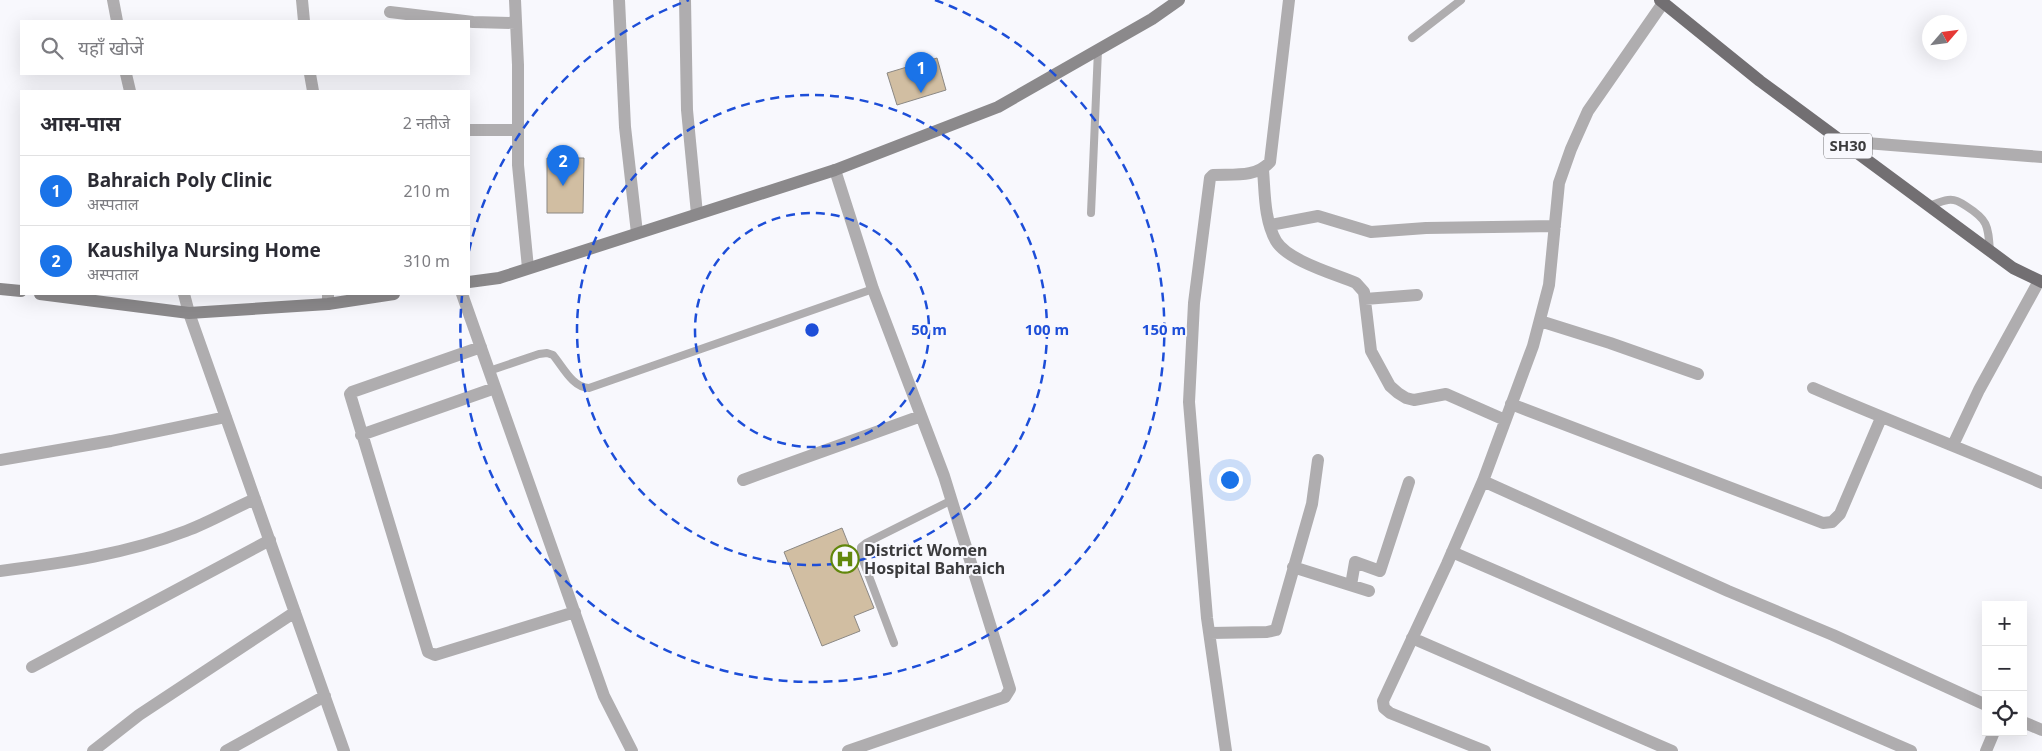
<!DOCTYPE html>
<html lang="hi">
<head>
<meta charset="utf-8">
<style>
	body { margin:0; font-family:"Noto Sans","Noto Sans Devanagari",sans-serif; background:#f2f2f3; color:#2b2b33 }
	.controls { position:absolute; right:15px; bottom:15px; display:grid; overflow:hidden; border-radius:0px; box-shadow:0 5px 20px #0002 }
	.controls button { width:45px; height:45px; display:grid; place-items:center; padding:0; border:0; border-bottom:1px solid #e1e1e2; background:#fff; color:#2b2b33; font:25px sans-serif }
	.compass { position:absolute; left:1922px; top:15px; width:45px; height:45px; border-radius:50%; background:#fff; box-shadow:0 5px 20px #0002; rotate:62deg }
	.you { position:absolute; left:1229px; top:479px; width:18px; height:18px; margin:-12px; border:4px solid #fff; border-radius:50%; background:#1a73e8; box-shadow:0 0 0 8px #1a73e833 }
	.badge { display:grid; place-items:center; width:32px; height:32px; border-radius:50%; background:#1a73e8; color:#fff; font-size:16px; font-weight:700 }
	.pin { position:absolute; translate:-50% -41px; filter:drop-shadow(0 1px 2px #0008) }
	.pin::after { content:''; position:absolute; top:26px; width:18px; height:15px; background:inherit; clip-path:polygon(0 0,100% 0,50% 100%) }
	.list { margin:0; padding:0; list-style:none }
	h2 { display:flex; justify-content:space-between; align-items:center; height:65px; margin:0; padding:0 20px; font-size:21px }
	h2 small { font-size:16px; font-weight:400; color:#7c7c81 }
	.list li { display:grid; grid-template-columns:32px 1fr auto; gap:15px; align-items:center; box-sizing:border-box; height:70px; padding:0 20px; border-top:1px solid #e1e1e2 }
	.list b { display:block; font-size:19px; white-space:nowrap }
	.list p { margin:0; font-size:16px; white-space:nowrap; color:#7c7c81 }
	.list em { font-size:16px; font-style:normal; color:#7c7c81 }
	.icon { flex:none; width:28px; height:28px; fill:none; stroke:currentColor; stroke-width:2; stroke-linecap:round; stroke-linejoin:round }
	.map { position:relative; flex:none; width:2042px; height:751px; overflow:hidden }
	.search { position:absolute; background:#fff; box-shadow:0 5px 20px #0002; left:20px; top:20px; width:450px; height:55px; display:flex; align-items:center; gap:12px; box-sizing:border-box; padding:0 18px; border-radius:0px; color:#7c7c81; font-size:19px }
	.panel { position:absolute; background:#fff; box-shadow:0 5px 20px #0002; left:20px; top:90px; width:450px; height:205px; border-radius:0px }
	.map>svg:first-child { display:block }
	.building { fill:#d1bea2; stroke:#8b8884 }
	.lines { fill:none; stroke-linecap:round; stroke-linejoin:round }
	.lane { stroke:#afadaf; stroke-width:8 }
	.street { stroke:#afadaf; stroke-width:12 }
	.secondary { stroke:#8b898b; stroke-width:12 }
	.primary { stroke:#726f72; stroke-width:12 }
	.ring { fill:none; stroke:#1d4ed8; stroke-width:2.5; stroke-dasharray:9 6 }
	.labels { text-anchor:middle; stroke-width:4; stroke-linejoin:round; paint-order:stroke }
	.shield { fill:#f8f8fd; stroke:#747477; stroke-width:1 }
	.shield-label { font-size:15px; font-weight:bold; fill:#3b3b3d }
	.poi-label { font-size:16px; font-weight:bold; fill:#3b3b3d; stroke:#f8f8fd; text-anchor:start }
	.centre { fill:#1d4ed8; stroke:#f8f8fd; stroke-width:2.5 }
	.ring-label { font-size:15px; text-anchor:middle; font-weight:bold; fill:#1d4ed8; stroke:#f8f8fd; stroke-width:4; stroke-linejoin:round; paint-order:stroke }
</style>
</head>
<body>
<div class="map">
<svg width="2042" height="751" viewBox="0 0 2042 751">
	<rect width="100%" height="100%" fill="#f8f8fd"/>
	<path class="building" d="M937 58 946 90 897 105 887 73Z
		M547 158H584L583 213H547Z
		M842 528 874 608 854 616 860 631 822 646 784 552Z"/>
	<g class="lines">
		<path class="lane" d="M1412 38 1461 0
			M1929 206C1935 204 1941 201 1948 200 1955 199 1960 202 1966 206 1988 220 1988 225 1990 251
			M1091 213 1098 50
			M489 371 539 354 547 353 553 355C563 367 573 388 589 388L873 289
			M894 643 861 555V547L866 543 952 500"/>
		<path class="street" d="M113 0 117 21
			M302 0 304 21
			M515 0 518 65V165L528 268
			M619 0 625 127 637 233
			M685 0 687 110 697 214
			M390 12 473 22 515 23
			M126 74 130 91
			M310 74 313 91
			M469 130H518
			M1841 141 2042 157
			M835 170 873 289 944 476 1010 689 1005 697 848 751
			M1263 170C1265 192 1264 220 1276 241 1288 261 1335 274 1356 283L1364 292 1371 351 1390 386 1398 393 1406 398 1414 400 1446 394 1505 420
			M1270 225 1318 216 1371 232 1426 228 1555 226
			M184 294 189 313 344 751
			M328 294V304
			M462 294 604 696 632 751
			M1365 299 1417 295
			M1540 321 1610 343 1698 374
			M481 347 352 392 350 394 428 652 435 655 575 612
			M1813 388C1889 421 1966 450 2042 483
			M1511 404 1823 523 1832 522 1840 514 1881 418
			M361 435 495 388
			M1953 445 1979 390 2039 281
			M0 460 111 441 226 417
			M743 480 921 416
			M1483 481 1728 591 1833 635 1986 705
			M1452 552 1911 751
			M1293 567 1369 591
			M0 571C63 563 126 554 186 531 210 522 232 509 255 499
			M1351 585 1355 562 1380 571 1409 482
			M1210 633 1267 632 1276 630 1312 504 1318 460
			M1412 638 1672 751
			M32 667 270 540
			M2023 722 2042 730
			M93 751 139 715 295 612
			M226 751 325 696
			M1226 751 1207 618 1189 402 1194 303 1210 178 1213 175C1234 174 1255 178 1270 162L1289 0
			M1485 751 1390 713 1384 708 1383 701 1447 564 1483 481 1533 346 1549 285 1559 183 1571 149 1588 111 1663 3
			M1986 751 1994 732"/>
		<path class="secondary" d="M469 282 499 278 835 170 998 107 1152 19 1179 0
			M0 289 21 291
			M40 294 189 313 328 304 394 294"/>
		<path class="primary" d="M1660 0 1760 81 2013 268 2042 282"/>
	</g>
	<g class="ring">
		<circle cx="812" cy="330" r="117"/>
		<circle cx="812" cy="330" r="235"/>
		<path d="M469 251A352 352 0 0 1 689 0M935 0A352 352 0 1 1 462 296"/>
	</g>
	<defs>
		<g id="hospital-ring" transform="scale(1.4375)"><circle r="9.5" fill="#f8f8fd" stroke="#61870c" stroke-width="1.5"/><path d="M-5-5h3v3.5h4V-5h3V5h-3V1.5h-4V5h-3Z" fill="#61870c"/></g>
	</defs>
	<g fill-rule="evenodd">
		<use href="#hospital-ring" x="845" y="559"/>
	</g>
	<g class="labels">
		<rect class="shield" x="1824" y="133.5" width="48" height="25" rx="4"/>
		<g class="shield-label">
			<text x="1848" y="151">SH30</text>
		</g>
		<g class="poi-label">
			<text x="864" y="556">District Women<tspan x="864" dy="18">Hospital Bahraich</tspan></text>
		</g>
	</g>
	<circle cx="812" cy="330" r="8" class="centre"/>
	<g class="ring-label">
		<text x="929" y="335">50 m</text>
		<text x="1047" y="335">100 m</text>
		<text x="1164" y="335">150 m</text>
	</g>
</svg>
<div class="controls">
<button>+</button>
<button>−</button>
<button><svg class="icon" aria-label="locate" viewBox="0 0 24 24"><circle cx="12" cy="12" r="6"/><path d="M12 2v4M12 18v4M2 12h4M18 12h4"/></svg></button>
</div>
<svg class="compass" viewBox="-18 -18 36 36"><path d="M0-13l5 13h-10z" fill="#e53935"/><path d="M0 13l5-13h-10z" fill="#7c7c81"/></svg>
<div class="you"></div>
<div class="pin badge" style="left:921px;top:93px">1</div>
<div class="pin badge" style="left:563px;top:186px">2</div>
<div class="search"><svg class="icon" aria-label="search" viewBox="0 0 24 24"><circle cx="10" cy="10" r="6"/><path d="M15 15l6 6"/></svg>यहाँ खोजें</div>
<section class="panel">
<h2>आस-पास<small>2 नतीजे</small></h2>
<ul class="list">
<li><span class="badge">1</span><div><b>Bahraich Poly Clinic</b><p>अस्पताल</p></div><em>210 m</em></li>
<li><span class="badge">2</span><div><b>Kaushilya Nursing Home</b><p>अस्पताल</p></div><em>310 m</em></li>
</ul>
</section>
</div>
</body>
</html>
